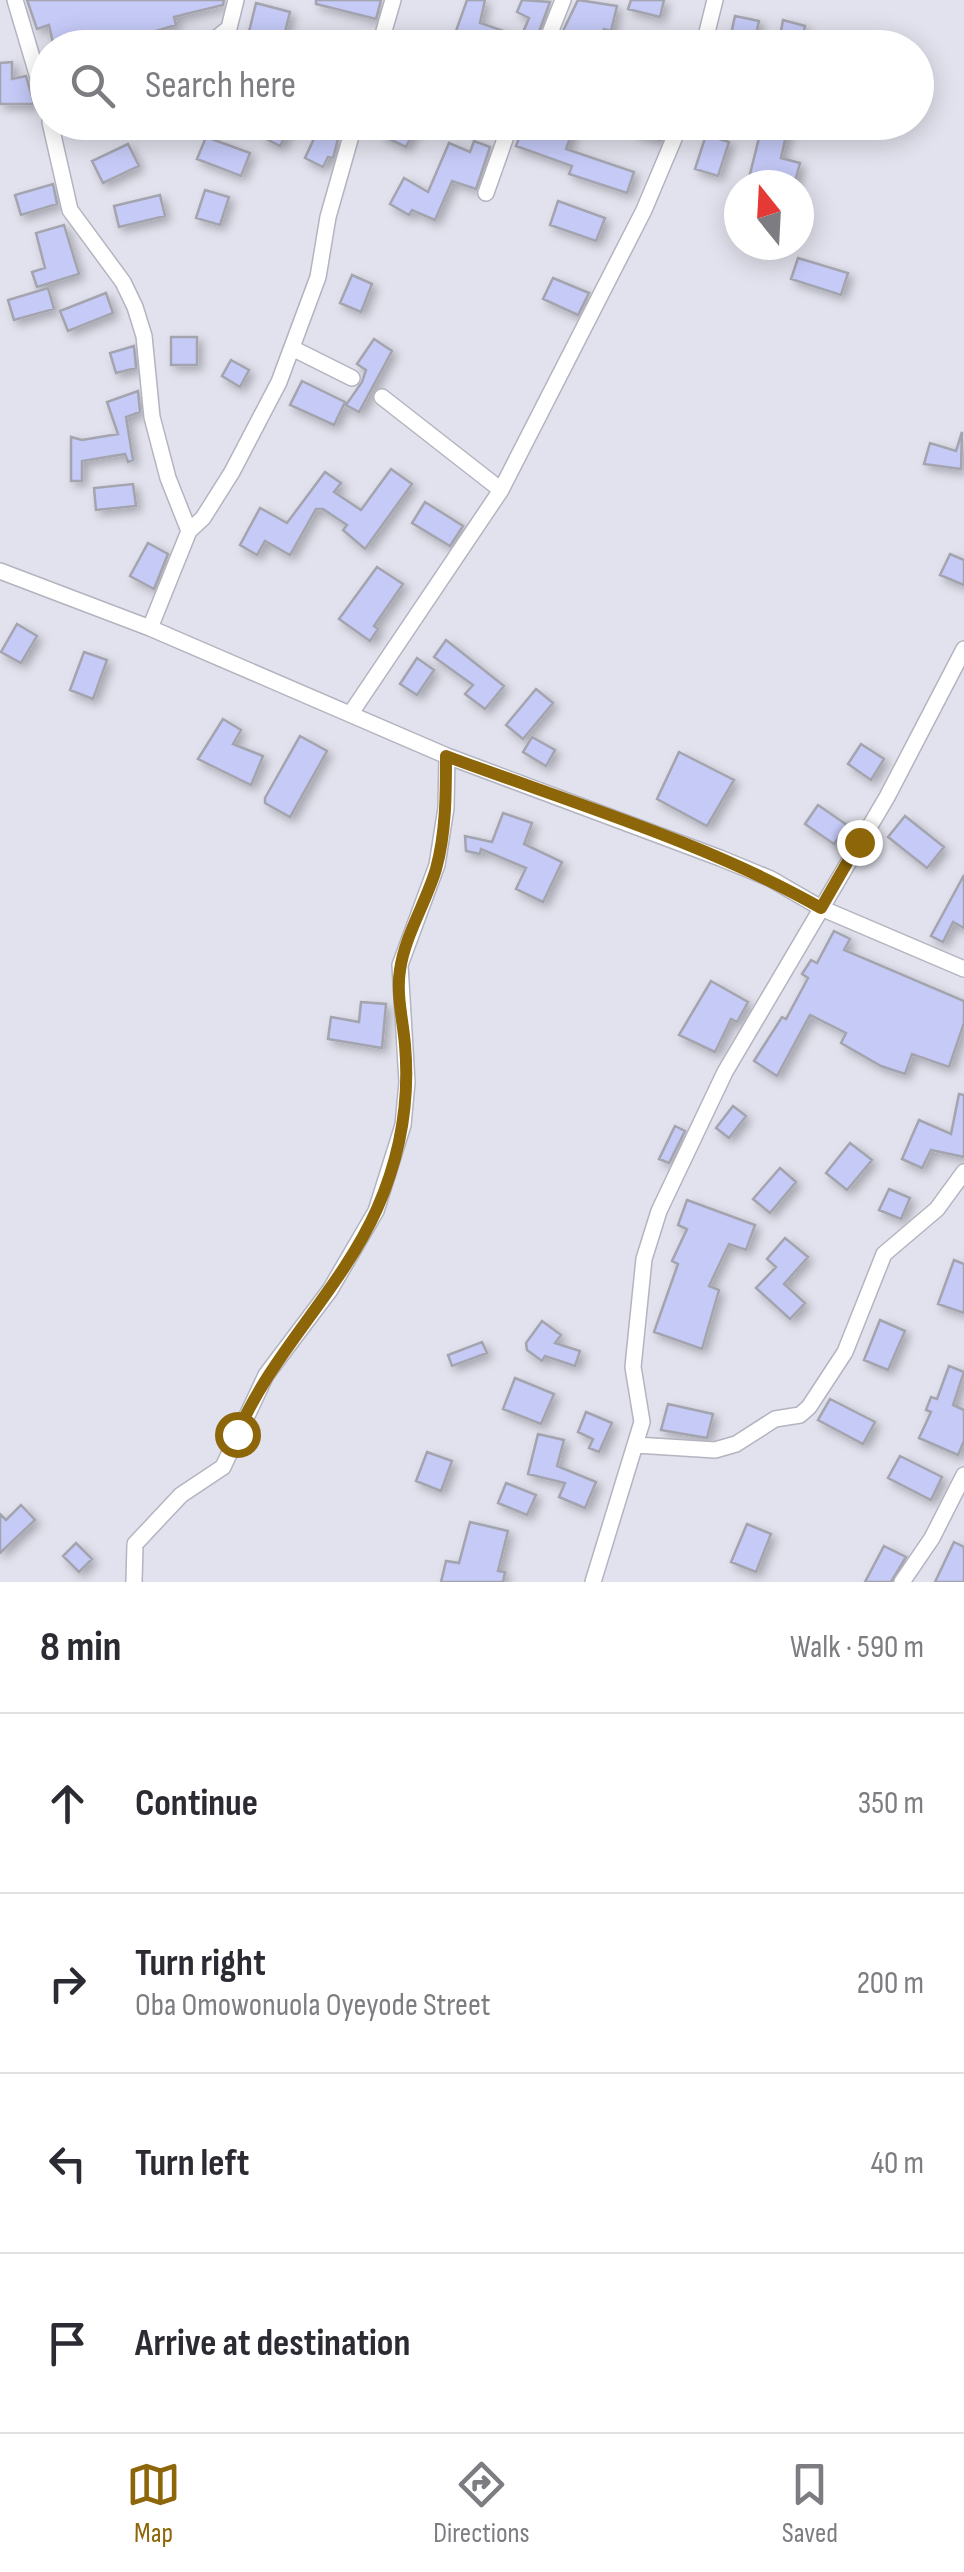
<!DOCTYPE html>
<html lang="en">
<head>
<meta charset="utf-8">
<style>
	body { margin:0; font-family:"Sofia Sans Condensed",sans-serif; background:#f7f7f7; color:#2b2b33 }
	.compass { position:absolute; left:724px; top:170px; width:90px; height:90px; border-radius:50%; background:#fff; box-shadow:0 5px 25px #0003; rotate:342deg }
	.stop { position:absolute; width:30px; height:30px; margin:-22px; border:8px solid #8d6609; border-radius:50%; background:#fff }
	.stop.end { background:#8d6609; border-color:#fff; box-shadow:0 2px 10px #0008 }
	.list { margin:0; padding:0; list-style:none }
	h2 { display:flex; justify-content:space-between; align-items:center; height:130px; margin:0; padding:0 40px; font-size:42px }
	h2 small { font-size:32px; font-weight:400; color:#7c7c81 }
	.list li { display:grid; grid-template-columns:65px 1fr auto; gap:30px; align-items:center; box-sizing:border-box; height:180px; padding:0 40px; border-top:2px solid #e1e1e2 }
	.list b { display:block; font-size:38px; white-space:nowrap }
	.list p { margin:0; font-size:32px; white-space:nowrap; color:#7c7c81 }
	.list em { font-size:32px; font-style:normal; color:#7c7c81 }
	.icon { flex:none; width:55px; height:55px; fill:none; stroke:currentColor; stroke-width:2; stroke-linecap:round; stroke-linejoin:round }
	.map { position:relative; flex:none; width:964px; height:1582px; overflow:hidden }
	.search { position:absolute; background:#fff; box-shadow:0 5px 25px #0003; left:30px; right:30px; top:30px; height:110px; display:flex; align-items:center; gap:25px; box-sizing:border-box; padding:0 35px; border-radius:55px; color:#7c7c81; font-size:38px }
	.sheet { height:850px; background:#fff }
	nav { display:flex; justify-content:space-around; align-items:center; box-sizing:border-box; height:140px; border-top:2px solid #e1e1e2; background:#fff; font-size:28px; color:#7c7c81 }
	nav a { display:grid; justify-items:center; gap:5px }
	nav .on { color:#8d6609 }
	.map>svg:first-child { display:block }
	.building { fill:#c5caf7; stroke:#a3a4ae; stroke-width:2.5; filter:url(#shadow) }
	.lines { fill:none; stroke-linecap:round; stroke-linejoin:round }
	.minor-casing { stroke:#b3b4bf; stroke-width:18 }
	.minor { stroke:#fff; stroke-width:15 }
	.route { stroke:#8d6609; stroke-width:12 }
</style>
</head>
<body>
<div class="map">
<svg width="964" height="1582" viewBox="0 0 964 1582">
	<defs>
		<filter id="shadow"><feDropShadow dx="4.5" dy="4.5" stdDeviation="5" flood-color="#0004"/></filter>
	</defs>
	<rect width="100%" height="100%" fill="#e1e2ed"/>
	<path class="building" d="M27 0H224L223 5 174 17 176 25 99 48H54L49 25 37 29Z
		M316 0H381L376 19 316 4Z
		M467 0H485L480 23 521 37 529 18 517 12 522 0 550 2 533 48H450Z
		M578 0 617 6 611 31 604 29 597 48 562 33Z
		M631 0H664L660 17 628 9Z
		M256 3 290 12 281 48H245Z
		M735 16 759 21 753 48H728Z
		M783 20 805 26 800 48H778Z
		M12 62V79L26 76 34 104H0V63Z
		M271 122H292L280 146 263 137Z
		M387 122H418L406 147 381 135Z
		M525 122H576L566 149 634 172 627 193 569 174 572 166 516 146Z
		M636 122H666L660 140 633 132Z
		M763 122H789L781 158 800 163 794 185 749 178Z
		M318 130 338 139 333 158 328 157 323 167 305 158Z
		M706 135 729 142 718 176 695 169Z
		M206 137 250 153 241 176 197 159Z
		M474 141 490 147 476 189 452 181 435 220 412 210 409 215 390 204 404 178 428 192 449 143 470 152Z
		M128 144 139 166 103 183 92 161Z
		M53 184 57 204 21 215 15 195Z
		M205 190 229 197 220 225 196 218Z
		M160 195 165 216 119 227 114 206Z
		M558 201 605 218 596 241 550 225Z
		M64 225 79 274 37 287 32 272 45 268 36 233Z
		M798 258 848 273 841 295 791 279Z
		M352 275 372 284 361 312 340 303Z
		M553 278 589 293 578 315 543 299Z
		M48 288 54 309 14 320 8 300Z
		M106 293 113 313 68 331 60 311Z
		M171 337H197V365H171Z
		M374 339 392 351 359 412 346 405 362 382 366 370 357 364Z
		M134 346 136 368 116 373 110 353Z
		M231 360 249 370 240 387 222 376Z
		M302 381 345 402 334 425 290 405Z
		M138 391 140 412 126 417 133 460 128 462 125 454 82 461V481H71V437L82 440 118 434 107 402Z
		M962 432 961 469 924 464 930 443 956 451Z
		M391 469 412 484 365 549 343 530 347 525 323 509H316L290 555 265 541 257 555 240 545 260 508 287 523 325 472 341 483 334 492 361 510Z
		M133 484 136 506 96 510 94 488Z
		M425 502 463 526 450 546 412 523Z
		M148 543 168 554 154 589 130 576Z
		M950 554 964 560V585L940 575Z
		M377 567 403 584 374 626 378 629 370 641 339 619Z
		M17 624 37 636 21 663 1 652Z
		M446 640 504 686 485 709 465 694 473 685 434 657Z
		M84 652 107 660 93 699 70 690Z
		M417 658 434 670 417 695 400 684Z
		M536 689 553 703 523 739 506 725Z
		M223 719 241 730 233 744 263 756 251 785 198 759Z
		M300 736 327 751 290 817 265 803V798Z
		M532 737 555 750 546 766 523 752Z
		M861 744 884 759 871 780 848 764Z
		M679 752 734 780 707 826 657 799Z
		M818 805 847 825 834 844 805 824Z
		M503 813 532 823 524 844 562 862 543 902 516 889 526 868 481 849 480 854 466 851 465 836 492 842Z
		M905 816 944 847 927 868 888 837Z
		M964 875V928L953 922 943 942 931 936Z
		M834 931 850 939 844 950 964 1001V1023L949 1067 912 1054 905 1074 881 1066 841 1043 846 1033 810 1015 777 1076 754 1061 782 1017 786 1019 808 978 802 974 811 960 817 963Z
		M711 981 748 1002 737 1022 731 1019 715 1052 679 1035Z
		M361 1002 386 1004 382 1048 328 1039 331 1017 359 1022Z
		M959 1094 964 1095V1157L931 1150 922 1168 902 1159 919 1120 951 1134Z
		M733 1106 746 1116 729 1138 716 1128Z
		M675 1126 685 1131 669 1163 659 1159Z
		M850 1143 872 1160 847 1190 826 1173Z
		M780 1168 796 1182 770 1213 753 1199Z
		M889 1189 910 1198 901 1219 879 1210Z
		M687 1200 755 1225 746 1250 729 1244 709 1286 719 1290 702 1349 654 1332 678 1264 672 1261 687 1229 678 1225Z
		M785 1238 808 1257 784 1284 805 1303 790 1319 756 1288 776 1267 767 1259Z
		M954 1260 964 1264V1313L938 1304Z
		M880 1320 905 1331 888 1370 864 1360Z
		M542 1321 561 1335 555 1343 580 1351 575 1366 545 1356 542 1361 527 1350 526 1343Z
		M482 1342 487 1353 452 1366 448 1355Z
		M949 1366 964 1372 953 1405 964 1410V1441L958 1455 919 1438 931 1412 926 1410 931 1397 937 1399Z
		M515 1378 554 1394 541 1424 503 1409Z
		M830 1399 875 1422 863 1444 818 1420Z
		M668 1404 713 1414 707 1438 661 1430Z
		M586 1412 612 1423 599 1452 589 1448 593 1439 578 1432Z
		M538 1434 564 1440 557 1466 596 1482 585 1508 559 1497 565 1483 528 1474Z
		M427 1452 452 1461 441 1491 416 1481Z
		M900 1456 942 1477 931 1500 888 1478Z
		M506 1483 536 1495 527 1515 498 1503Z
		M21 1505 35 1520 0 1553V1514L6 1520Z
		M470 1522 508 1531 498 1571 505 1572 503 1582H441L446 1561 459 1563Z
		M747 1524 771 1534 756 1572 731 1562Z
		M954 1542 964 1547V1582H935Z
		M76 1543 92 1559 79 1572 63 1556Z
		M884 1546 906 1557 891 1582H865Z"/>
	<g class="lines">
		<g class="minor-casing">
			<path id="minor" d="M15 0 48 111
				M150 48H194
				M204 48 229 28 236 0
				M379 48 393 0
				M544 48 563 0
				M703 48 715 0
				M50 122 70 210 123 282 135 307 144 336 152 417 168 478 189 531
				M486 193 511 122
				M292 348 352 378
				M382 397 501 490
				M0 571 150 628 447 756 720 858 771 879 821 908 964 969
				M150 628 189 531 203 518 232 472 279 382 318 277 328 217 355 122
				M351 713 501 490 644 210 681 122
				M636 1445 715 1450 736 1444 775 1419 800 1415 809 1407 845 1352 884 1254 937 1209 964 1172
				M134 1582 135 1544 181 1495 223 1467 266 1375 330 1290 376 1211 403 1125 407 1082 400 965 437 865 446 808 447 756
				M593 1582 642 1422 633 1367 644 1259 659 1211 725 1072 887 797 964 649
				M902 1582 932 1538 964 1475"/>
		</g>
		<use href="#minor" class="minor"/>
	</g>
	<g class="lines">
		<path class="route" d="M237 1434C272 1352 340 1291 377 1209 400 1157 410 1102 405 1045 403 1020 396 995 400 970 405 935 426 903 436 869 446 833 446 794 446 756 572 803 705 842 821 908L859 842"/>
	</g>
</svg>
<svg class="compass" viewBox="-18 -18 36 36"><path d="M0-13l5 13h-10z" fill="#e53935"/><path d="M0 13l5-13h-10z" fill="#7c7c81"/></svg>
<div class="stop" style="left:237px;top:1434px"></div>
<div class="stop end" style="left:859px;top:842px"></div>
<div class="search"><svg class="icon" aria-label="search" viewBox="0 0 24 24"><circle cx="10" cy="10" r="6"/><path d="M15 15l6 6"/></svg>Search here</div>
</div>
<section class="sheet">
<h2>8 min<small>Walk · 590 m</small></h2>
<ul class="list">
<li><svg class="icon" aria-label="ahead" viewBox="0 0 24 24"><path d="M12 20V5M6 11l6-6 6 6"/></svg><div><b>Continue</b></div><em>350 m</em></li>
<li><svg class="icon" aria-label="right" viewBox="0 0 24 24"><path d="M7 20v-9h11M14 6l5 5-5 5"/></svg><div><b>Turn right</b><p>Oba Omowonuola Oyeyode Street</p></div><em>200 m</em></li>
<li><svg class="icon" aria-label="left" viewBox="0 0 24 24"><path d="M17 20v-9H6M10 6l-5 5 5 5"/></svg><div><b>Turn left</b></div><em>40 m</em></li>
<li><svg class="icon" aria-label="arrive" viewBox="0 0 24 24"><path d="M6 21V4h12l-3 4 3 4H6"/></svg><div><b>Arrive at destination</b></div></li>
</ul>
</section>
<nav>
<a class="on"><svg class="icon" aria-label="map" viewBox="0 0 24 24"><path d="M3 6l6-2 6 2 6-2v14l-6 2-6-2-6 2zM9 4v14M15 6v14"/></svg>Map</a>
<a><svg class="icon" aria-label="directions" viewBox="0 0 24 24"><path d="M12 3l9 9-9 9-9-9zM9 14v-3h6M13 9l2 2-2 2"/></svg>Directions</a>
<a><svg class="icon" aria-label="saved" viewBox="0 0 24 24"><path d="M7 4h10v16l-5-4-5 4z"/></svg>Saved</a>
</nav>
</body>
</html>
